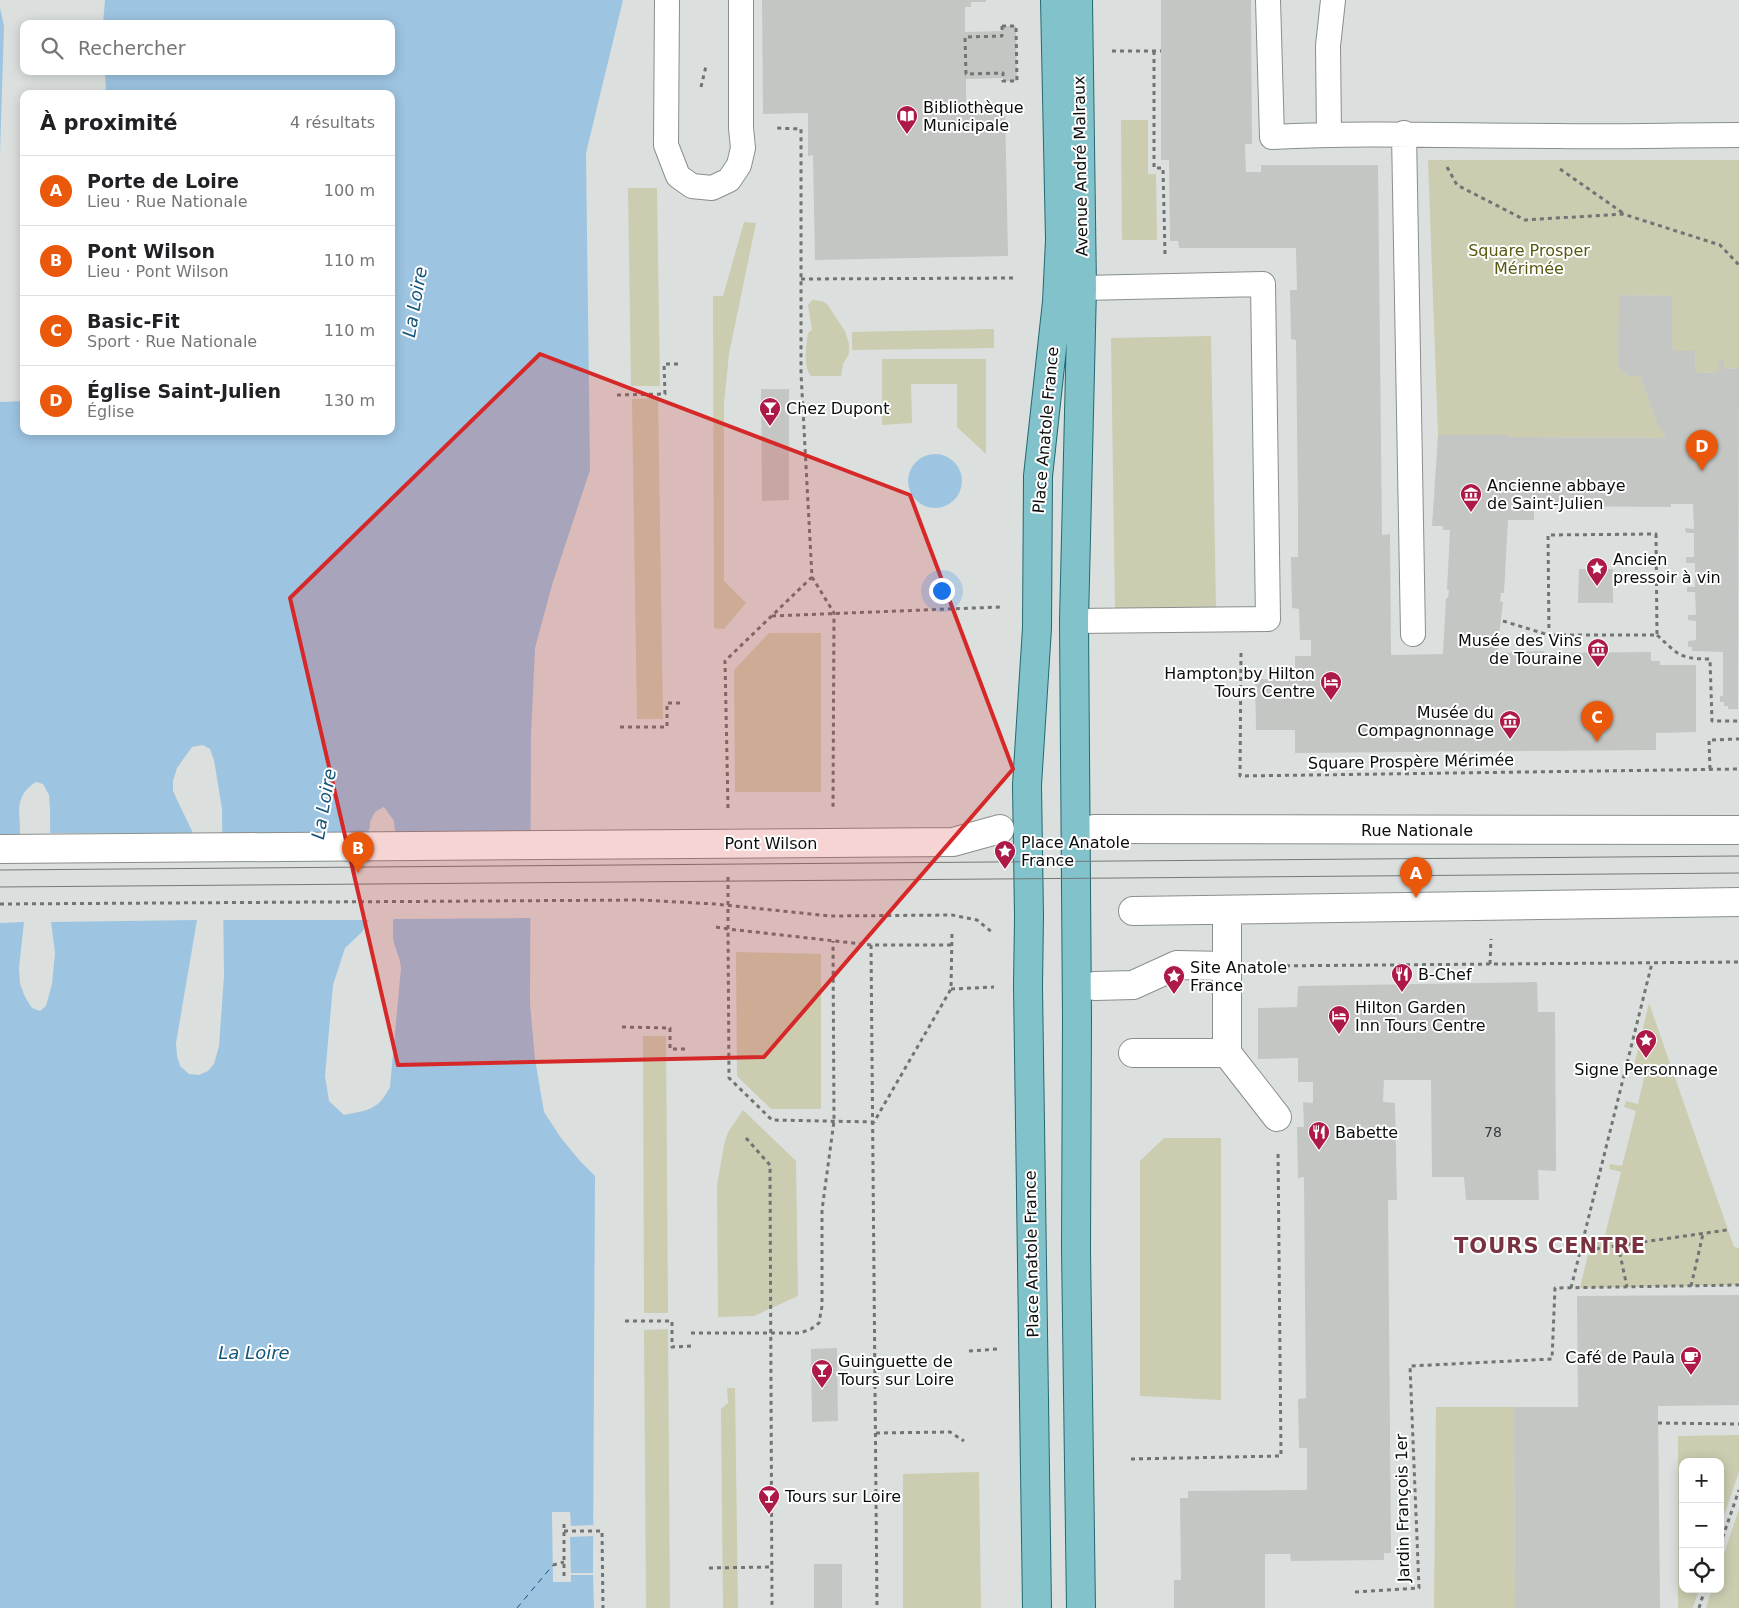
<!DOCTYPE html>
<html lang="fr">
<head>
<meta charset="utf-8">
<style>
	body { margin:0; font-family:"DejaVu Sans",sans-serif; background:#f2f2f2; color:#202124 }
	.controls { position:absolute; right:15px; bottom:15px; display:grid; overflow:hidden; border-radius:10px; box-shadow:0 2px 12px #0003 }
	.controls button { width:45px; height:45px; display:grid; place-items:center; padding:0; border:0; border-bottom:1px solid #e0e0e0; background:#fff; color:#202124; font:25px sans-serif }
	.you { position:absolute; left:941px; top:590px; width:18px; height:18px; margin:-12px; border:4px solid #fff; border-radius:50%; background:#1a73e8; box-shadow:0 0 0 8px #1a73e833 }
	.badge { display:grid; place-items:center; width:32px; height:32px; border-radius:50%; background:#ea580c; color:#fff; font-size:16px; font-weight:700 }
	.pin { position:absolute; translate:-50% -41px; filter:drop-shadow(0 1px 2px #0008) }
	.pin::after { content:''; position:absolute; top:26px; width:18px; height:15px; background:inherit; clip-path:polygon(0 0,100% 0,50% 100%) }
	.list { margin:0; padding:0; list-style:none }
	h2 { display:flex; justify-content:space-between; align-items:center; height:65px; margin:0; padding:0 20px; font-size:21px }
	h2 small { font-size:16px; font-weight:400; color:#757577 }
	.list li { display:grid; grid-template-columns:32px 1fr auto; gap:15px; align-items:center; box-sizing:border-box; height:70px; padding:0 20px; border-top:1px solid #e0e0e0 }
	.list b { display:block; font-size:19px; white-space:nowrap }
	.list p { margin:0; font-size:16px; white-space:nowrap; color:#757577 }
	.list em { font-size:16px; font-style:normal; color:#757577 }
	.icon { flex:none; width:28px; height:28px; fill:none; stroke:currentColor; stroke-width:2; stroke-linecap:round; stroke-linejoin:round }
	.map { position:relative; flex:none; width:1739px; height:1608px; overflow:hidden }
	.search { position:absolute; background:#fff; box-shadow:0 2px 12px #0003; left:20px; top:20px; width:375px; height:55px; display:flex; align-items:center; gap:12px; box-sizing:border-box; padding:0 18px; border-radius:10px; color:#757577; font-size:19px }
	.panel { position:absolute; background:#fff; box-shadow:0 2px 12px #0003; left:20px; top:90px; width:375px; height:345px; border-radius:10px }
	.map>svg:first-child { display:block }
	.green { fill:#cbccb0 }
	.water { fill:#9dc4e1; fill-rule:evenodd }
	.pier { fill:#dbe0de }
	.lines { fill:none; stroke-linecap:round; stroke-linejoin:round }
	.ferry { stroke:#13547b; stroke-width:1; stroke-dasharray:6 5; stroke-linecap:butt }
	.building { fill:#c3c6c3 }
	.service-casing { stroke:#8a8e8d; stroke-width:26 }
	.pedestrian-casing { stroke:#8a8e8d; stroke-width:30 }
	.primary-casing { stroke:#226972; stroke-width:30 }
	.path { stroke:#717473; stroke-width:3; stroke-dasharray:4 4; stroke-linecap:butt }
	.service { stroke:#fff; stroke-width:24 }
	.pedestrian { stroke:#fff; stroke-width:28 }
	.primary { stroke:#82c3cb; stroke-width:28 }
	.tram { stroke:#757977; stroke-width:1 }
	.marked { fill:#d62828; fill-opacity:0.2; stroke:#d62828; stroke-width:4; stroke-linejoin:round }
	.labels { text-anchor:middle; stroke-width:4; stroke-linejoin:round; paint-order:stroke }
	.number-label { font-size:14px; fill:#393b3a }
	.poi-label { font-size:16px; fill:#0b0d0c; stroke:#fff; text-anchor:start }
	.street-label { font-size:16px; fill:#0b0d0c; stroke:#fff }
	.park-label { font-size:16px; fill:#595811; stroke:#fff }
	.water-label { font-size:18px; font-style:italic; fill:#13547b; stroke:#fff }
	.district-label { font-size:21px; font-weight:bold; letter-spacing:1px; fill:#78313f; stroke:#fff }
</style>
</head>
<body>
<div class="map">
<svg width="1739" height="1608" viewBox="0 0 1739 1608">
	<rect width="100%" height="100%" fill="#dbe0de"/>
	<path class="green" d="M1121 120H1148V174H1156L1157 240H1122Z
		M1428 160H1739V368L1724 369 1719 359V372L1696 373 1695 351H1674L1672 346V296L1620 295 1618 367 1628 376H1640L1658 426H1661V431L1664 432 1665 438 1508 437 1507 435H1438Z
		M628 188H657L660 386H631Z
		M744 222 756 223 729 354 724 403V581L746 603 724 629 714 628 713 296H723Z
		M812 300 822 301 827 304 845 331 849 344V354L843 364 841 376H811C803 367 806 345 808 333L812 330 808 305Z
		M994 329V348L852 350V332Z
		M1211 336 1216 608 1115 610 1111 338Z
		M882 359H986V454L957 427V384H911L912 423 882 425Z
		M658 398 663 719H637L632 399Z
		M769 633H821V792H735L734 670Z
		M736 952 821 954V1109H771L737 1076Z
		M1649 1003 1734 1247 1739 1248V1285L1580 1288 1589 1250H1591L1593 1236 1605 1235 1621 1172 1609 1169 1610 1164 1622 1166 1636 1111 1624 1107 1626 1101 1638 1104 1645 1073 1634 1066Z
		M643 1036H666L668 1313H644Z
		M743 1110 796 1161 798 1296 754 1316 718 1317 717 1185 724 1145 728 1132Z
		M1164 1138H1221V1400L1140 1396V1161Z
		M668 1329 670 1608H646L644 1330Z
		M727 1388H735L738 1608H723L721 1409 728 1403Z
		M1436 1407H1514L1515 1608H1434Z
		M1739 1435V1472L1720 1527V1462H1683V1589H1699L1693 1608H1678V1436Z
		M979 1472 981 1608H903V1474Z
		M1739 1509V1608H1706L1712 1589H1720V1565Z"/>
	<path class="water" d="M105 0H623L586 153 590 470 552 585 535 648 531 736 530 1003 535 1059 544 1112 561 1138 580 1161 595 1176 593 1575 594 1608H0V402L24 401V431H391V94H106L105 71H391V24H103ZM203 745 210 749 214 760 222 809 224 976 219 1046 214 1064 208 1071 199 1075 189 1074 180 1066 177 1056 176 1043 197 920 193 833 179 804 173 791V781L177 768 192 747ZM36 782 43 784 49 795 50 809 51 922 55 953 52 984 46 1006 40 1011 32 1008 25 997 20 984 19 968 24 922 19 808C21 795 25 789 36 782ZM384 807 394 822 393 937C394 948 400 956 401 968L390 1087C378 1110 369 1110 344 1115L329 1101 325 1076 333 985 345 948 362 932 369 920 370 822 375 812Z
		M0 8 4 26 0 155Z
		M908 481a27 27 0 1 1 54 0a27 27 0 1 1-54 0Z"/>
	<path class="pier" d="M384 807 394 821 395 832 533 831V918L394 919 390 927 392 832V822L383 810 377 814 371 833 372 920 370 923 369 920H223L220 927 219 822 222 833H368L375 812Z
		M22 826 26 922V927L24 922 0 923V834H20Z
		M48 827 50 833H193L194 829 196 833 199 927 197 920 51 922 49 928Z
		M552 1512H570L571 1526 593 1525V1536L570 1537 571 1573H593V1575H571V1582H553Z"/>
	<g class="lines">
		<path class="ferry" d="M517 1608 553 1565"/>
	</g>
	<path class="building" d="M762 0H986V2H971V7H965V32L1002 31V26H1016L1017 81H1003V78L966 79V102H972V107L1005 106 1008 256 815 260 813 155 808 156V113L763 114Z
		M1161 0H1251L1252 144H1245L1246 172H1261V165H1378L1382 535 1390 534 1391 655 1443 654 1446 598H1448L1449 590H1447L1450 530H1443V526H1432L1438 435H1508V437L1665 438 1664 432 1661 431V426H1658L1640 376H1628L1618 367 1619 295 1672 296V346L1674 351H1695L1696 373 1719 372V359H1724V369L1739 368 1738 709H1728V706H1724V702H1720V696H1723V652L1692 651V647H1688V641L1696 640V621L1688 620V615H1696L1695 592H1687V587H1695V563H1686V557H1694V533H1686L1685 528 1694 529 1693 504H1671V507L1534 506V520H1508L1504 593H1501L1500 601 1503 602 1497 653 1544 651V653L1651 652V661H1660V665H1696V732L1656 733V750L1295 753V730H1256L1255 679H1295V656H1311V640H1300L1299 609 1292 608 1291 557H1298V509L1296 340 1291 339 1290 290H1297L1296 248H1179L1178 241H1170L1169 160H1161Z
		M761 389H789V500L762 501Z
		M1579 569H1613V603H1578Z
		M1537 982 1538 1012H1555L1556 1171 1538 1170 1539 1200H1466L1464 1177H1432L1431 1080H1384L1383 1102 1395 1103 1397 1200H1388L1391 1553H1384V1560L1291 1561 1290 1554H1265V1608H1174V1580H1181L1180 1498H1188V1491L1307 1490V1448H1299L1298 1399 1306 1398 1305 1299 1304 1177 1298 1178 1297 1127H1304L1303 1102 1313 1103V1082H1298V1058L1258 1059V1008L1297 1007 1298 986Z
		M1739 1295V1405L1658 1406 1660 1608H1515L1514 1407H1578L1577 1296Z
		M837 1348 838 1421 812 1422 811 1349Z
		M814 1564H842V1608H814Z"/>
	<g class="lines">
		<g class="service-casing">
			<path id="service" d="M667 0 666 145 678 176 692 186 712 188 729 180 739 165 743 148 741 128V0
				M1268 0 1272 137C1367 132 1461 136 1557 136 1617 137 1678 135 1739 135
				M1404 133 1413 634
				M1329 134 1328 46 1333 0
				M1074 621 1268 619 1263 284 1082 288"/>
		</g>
		<g class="pedestrian-casing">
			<path id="pedestrian" d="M1094 829 1739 830
				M0 849 953 842 1000 829
				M1133 911 1739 902
				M1095 986 1133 985 1177 965 1227 966
				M1133 1053H1227L1277 1117
				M1227 1053V910"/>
		</g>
		<g class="primary-casing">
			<path id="primary" d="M1078 0 1082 288 1074 621 1077 1019 1076 1249 1081 1608
				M1037 1608 1028 986 1029 916 1027 785 1037 628 1038 476 1057 302 1060 240 1055 0"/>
		</g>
		<path class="path" d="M1002 26H1016L1017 81H1003V73L966 74 965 37 1002 36Z
			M1112 51H1161
			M1154 51V168H1163L1165 254
			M701 87 706 66
			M1447 167 1457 185 1525 220 1623 214 1720 245 1739 265
			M1560 169 1623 213
			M801 279 1016 278
			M617 395 665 394 664 364H680
			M1656 534 1657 635H1549L1548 535Z
			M812 577 834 613 833 810
			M772 616 1000 607
			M1503 621 1549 635
			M1657 635C1679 655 1679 659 1710 659L1712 721H1739
			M1241 653 1240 776 1739 769
			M620 727H667V703H684
			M1710 769 1709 740 1739 739
			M728 808 725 661 812 577 801 373V129L774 128
			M728 877V929L871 945H951
			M0 904 641 900 715 904 830 916 952 915 977 920 993 933
			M716 927 728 929 729 1078 772 1120 874 1122 951 989 952 932
			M871 945 877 1608
			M1490 964 1491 939
			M1262 966 1739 962
			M951 989 994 987
			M622 1027 670 1028V1049H688
			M746 1138 770 1165 772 1608
			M1618 1245 1627 1287
			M1580 1251 1727 1230
			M1691 1286 1703 1234
			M1571 1288 1652 963
			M625 1321H672V1347L691 1346
			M691 1333H800L811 1329 819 1323 822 1306V1210L834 1121 833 941
			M969 1351 998 1349
			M1658 1423 1739 1424
			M876 1433 950 1432 964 1441
			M1131 1459 1281 1456 1278 1150
			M564 1531H602L603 1608
			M1720 1545 1739 1490
			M553 1565 564 1562
			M709 1568 772 1567
			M564 1576V1520
			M1355 1592 1419 1588 1410 1366 1552 1359 1555 1288 1739 1285
			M1699 1608 1705 1589"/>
		<use href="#service" class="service"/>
		<use href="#pedestrian" class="pedestrian"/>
		<use href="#primary" class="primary"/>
		<path class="tram" d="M0 870 1739 856
			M0 887 1739 873"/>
	</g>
	<path class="marked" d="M540 354 910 495 1013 769 764 1057 398 1065 290 598Z"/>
	<defs>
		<g id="library-pin" transform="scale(1.125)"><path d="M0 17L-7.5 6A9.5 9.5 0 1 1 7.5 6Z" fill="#ad1a47" stroke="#fff"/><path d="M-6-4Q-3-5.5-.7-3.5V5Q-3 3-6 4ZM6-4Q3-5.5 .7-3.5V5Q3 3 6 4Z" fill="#fff"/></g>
		<g id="bar-pin" transform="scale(1.125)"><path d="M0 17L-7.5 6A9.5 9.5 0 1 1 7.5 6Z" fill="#ad1a47" stroke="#fff"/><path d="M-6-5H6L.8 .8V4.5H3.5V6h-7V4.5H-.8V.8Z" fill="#fff"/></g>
		<g id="museum-pin" transform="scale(1.125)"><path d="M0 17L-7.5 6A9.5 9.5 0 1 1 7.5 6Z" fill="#ad1a47" stroke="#fff"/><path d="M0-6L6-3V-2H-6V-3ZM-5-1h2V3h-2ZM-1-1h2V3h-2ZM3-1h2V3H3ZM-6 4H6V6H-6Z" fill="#fff"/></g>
		<g id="sight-pin" transform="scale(1.125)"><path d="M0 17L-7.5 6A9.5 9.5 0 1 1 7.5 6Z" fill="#ad1a47" stroke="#fff"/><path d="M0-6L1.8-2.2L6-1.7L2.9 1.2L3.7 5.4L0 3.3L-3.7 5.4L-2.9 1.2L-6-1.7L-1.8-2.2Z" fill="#fff"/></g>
		<g id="hotel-pin" transform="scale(1.125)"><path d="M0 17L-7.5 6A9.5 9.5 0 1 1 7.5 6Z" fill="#ad1a47" stroke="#fff"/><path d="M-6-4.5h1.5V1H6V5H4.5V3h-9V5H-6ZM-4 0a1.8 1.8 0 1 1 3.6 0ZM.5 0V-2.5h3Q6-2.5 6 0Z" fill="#fff"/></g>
		<g id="restaurant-pin" transform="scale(1.125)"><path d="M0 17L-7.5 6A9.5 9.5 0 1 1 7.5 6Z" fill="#ad1a47" stroke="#fff"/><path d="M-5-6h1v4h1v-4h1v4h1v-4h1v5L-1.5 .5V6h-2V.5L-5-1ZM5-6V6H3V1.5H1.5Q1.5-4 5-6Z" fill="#fff"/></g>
		<g id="cafe-pin" transform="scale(1.125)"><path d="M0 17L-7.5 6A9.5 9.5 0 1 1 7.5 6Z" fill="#ad1a47" stroke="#fff"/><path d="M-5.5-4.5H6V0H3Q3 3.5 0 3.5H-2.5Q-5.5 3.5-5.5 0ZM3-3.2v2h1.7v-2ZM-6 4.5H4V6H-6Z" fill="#fff"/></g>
	</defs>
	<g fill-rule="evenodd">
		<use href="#library-pin" x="907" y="116"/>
		<use href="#bar-pin" x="770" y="408"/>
		<use href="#museum-pin" x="1471" y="494"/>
		<use href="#sight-pin" x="1597" y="568"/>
		<use href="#museum-pin" x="1598" y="649"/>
		<use href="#hotel-pin" x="1331" y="682"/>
		<use href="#museum-pin" x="1510" y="721"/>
		<use href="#sight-pin" x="1005" y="851"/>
		<use href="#restaurant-pin" x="1402" y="974"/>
		<use href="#sight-pin" x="1174" y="976"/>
		<use href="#hotel-pin" x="1339" y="1016"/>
		<use href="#sight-pin" x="1646" y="1040"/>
		<use href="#restaurant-pin" x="1319" y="1132"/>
		<use href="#cafe-pin" x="1691" y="1357"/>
		<use href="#bar-pin" x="822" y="1370"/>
		<use href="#bar-pin" x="769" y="1496"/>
	</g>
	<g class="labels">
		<g class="number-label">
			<text x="1493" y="1137">78</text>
		</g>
		<g class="poi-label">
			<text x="923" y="113">Bibliothèque<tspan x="923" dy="18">Municipale</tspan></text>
			<text x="786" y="414">Chez Dupont</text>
			<text x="1487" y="491">Ancienne abbaye<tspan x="1487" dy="18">de Saint-Julien</tspan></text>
			<text x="1613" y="565">Ancien<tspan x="1613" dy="18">pressoir à vin</tspan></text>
			<text x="1582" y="646" text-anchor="end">Musée des Vins<tspan x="1582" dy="18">de Touraine</tspan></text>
			<text x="1315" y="679" text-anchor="end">Hampton by Hilton<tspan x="1315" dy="18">Tours Centre</tspan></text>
			<text x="1494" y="718" text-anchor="end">Musée du<tspan x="1494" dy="18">Compagnonnage</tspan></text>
			<text x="1021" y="848">Place Anatole<tspan x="1021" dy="18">France</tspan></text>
			<text x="1190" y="973">Site Anatole<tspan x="1190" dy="18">France</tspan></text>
			<text x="1418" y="980">B-Chef</text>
			<text x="1355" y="1013">Hilton Garden<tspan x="1355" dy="18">Inn Tours Centre</tspan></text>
			<text x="1646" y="1075" text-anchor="middle">Signe Personnage</text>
			<text x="1335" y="1138">Babette</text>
			<text x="1675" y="1363" text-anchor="end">Café de Paula</text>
			<text x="838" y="1367">Guinguette de<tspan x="838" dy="18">Tours sur Loire</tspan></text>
			<text x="785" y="1502">Tours sur Loire</text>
		</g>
		<g class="street-label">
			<text transform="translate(1080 166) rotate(-91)" y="6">Avenue André Malraux</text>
			<text transform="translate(1045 430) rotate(-85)" y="6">Place Anatole France</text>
			<text transform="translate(1411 761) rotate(-1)" y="6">Square Prospère Mérimée</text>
			<text x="1417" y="836">Rue Nationale</text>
			<text x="771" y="849">Pont Wilson</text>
			<text transform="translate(1031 1254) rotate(-91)" y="6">Place Anatole France</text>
			<text transform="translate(1402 1508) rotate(-91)" y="6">Jardin François 1er</text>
		</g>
		<g class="park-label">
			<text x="1529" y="256">Square Prosper<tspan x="1529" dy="18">Mérimée</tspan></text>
		</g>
		<g class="water-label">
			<text transform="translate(415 302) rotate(-80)" y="6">La Loire</text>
			<text transform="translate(324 804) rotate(-80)" y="6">La Loire</text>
			<text x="254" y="1359">La Loire</text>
		</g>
		<g class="district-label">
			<text x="1550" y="1253">TOURS CENTRE</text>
		</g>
	</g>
</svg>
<div class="controls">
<button>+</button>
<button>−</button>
<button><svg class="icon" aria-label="locate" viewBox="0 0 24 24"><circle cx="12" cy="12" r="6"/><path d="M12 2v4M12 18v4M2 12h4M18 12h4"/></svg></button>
</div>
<div class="you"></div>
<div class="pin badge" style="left:1416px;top:898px">A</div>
<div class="pin badge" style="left:358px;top:873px">B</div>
<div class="pin badge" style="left:1597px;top:742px">C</div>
<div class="pin badge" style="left:1702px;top:471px">D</div>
<div class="search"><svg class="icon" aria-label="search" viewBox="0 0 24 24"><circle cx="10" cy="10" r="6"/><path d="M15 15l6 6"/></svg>Rechercher</div>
<section class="panel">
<h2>À proximité<small>4 résultats</small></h2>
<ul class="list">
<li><span class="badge">A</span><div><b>Porte de Loire</b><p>Lieu · Rue Nationale</p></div><em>100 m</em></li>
<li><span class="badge">B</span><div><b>Pont Wilson</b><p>Lieu · Pont Wilson</p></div><em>110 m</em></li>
<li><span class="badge">C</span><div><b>Basic-Fit</b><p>Sport · Rue Nationale</p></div><em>110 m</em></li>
<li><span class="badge">D</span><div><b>Église Saint-Julien</b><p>Église</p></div><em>130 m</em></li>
</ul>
</section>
</div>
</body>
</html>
